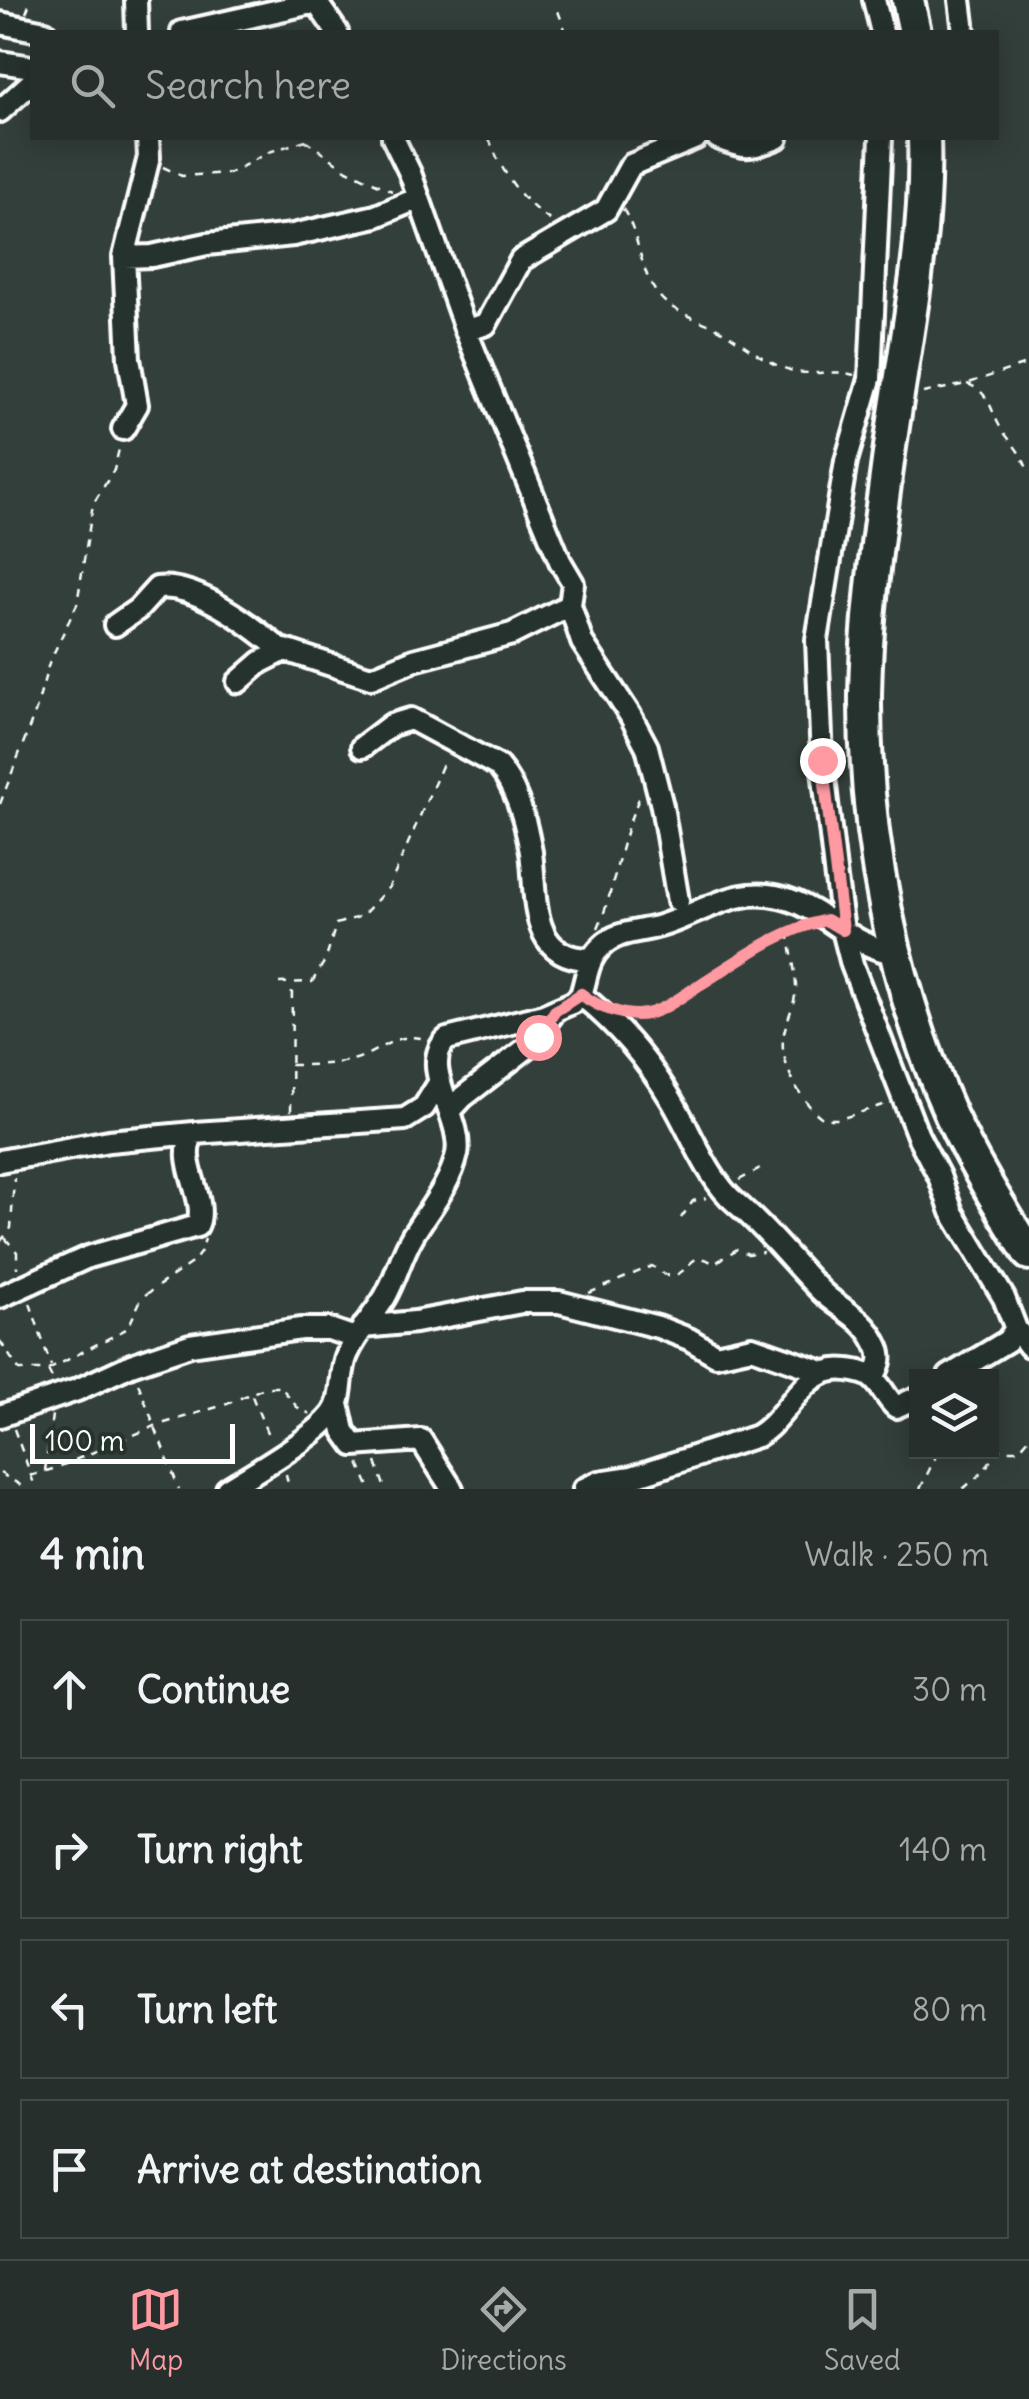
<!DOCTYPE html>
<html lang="en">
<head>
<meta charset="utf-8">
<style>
	body { margin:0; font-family:Delius,sans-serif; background:#2e3734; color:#f1f3f6 }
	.controls { position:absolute; right:30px; bottom:30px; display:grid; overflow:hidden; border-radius:0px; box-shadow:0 5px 25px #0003 }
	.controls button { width:90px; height:90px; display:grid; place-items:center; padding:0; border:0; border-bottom:2px solid #424a48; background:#262f2c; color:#f1f3f6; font:50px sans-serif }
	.scale { position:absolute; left:30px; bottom:25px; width:205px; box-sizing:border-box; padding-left:10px; border:5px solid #fff; border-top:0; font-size:28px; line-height:35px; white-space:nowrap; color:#fff; -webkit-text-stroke:8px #26332d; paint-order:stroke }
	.stop { position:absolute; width:30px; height:30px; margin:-22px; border:8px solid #ff9aa2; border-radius:50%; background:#fff }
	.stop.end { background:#ff9aa2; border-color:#fff; box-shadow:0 2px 10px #0008 }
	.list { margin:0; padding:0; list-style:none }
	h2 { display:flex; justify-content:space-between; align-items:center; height:130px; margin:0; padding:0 40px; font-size:42px }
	h2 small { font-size:32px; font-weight:400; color:#a4a9a9 }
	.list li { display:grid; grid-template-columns:65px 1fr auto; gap:30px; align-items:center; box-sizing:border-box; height:140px; margin:0 20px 20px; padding:0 20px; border:2px solid #424a48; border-radius:0px }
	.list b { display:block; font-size:38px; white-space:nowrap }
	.list em { font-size:32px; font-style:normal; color:#a4a9a9 }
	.icon { flex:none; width:55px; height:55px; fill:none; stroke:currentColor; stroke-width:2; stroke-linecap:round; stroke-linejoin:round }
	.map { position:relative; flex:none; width:1029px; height:1489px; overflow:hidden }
	.search { position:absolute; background:#262f2c; box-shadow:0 5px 25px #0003; left:30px; right:30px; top:30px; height:110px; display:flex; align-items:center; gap:25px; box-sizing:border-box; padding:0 35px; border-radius:0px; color:#a4a9a9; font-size:38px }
	.sheet { height:770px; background:#262f2c }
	nav { display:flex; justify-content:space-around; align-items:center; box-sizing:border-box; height:140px; border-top:2px solid #424a48; background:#262f2c; font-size:28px; color:#a4a9a9 }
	nav a { display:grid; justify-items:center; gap:5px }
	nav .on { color:#ff9aa2 }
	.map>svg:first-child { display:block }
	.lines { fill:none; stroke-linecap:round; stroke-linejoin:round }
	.minor-casing { stroke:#fff; stroke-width:28 }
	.highway-casing { stroke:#fff; stroke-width:38 }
	.path { stroke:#fff; stroke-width:2.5; stroke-dasharray:8 8; stroke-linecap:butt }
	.minor { stroke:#26332d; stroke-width:20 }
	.highway { stroke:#26332d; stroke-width:30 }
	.route { stroke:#ff9aa2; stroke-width:12 }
</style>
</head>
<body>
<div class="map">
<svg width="1029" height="1489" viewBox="0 0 1029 1489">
	<rect width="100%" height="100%" fill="#333f3a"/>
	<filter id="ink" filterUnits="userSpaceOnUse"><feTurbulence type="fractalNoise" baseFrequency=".01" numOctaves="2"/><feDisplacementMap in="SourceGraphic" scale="20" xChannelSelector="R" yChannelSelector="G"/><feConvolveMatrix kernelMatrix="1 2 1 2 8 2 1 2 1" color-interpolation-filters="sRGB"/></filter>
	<g filter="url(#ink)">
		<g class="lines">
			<g class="minor-casing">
				<path id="minor" d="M136 0 137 32
					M315 0 337 32
					M874 0 882 32
					M960 0 964 32
					M0 23 45 32
					M182 32 316 2
					M0 62 32 67
					M0 111 32 82
					M393 138 410 173 466 331 560 561 573 583 570 605 582 642 630 715 647 747 662 806 678 901
					M718 138C745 149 750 149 777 138
					M881 138 870 379 846 461 817 640 822 761 836 879 843 930 852 965 918 1136 939 1176 952 1212 1004 1298 1016 1329 1029 1346
					M124 257 152 256 207 244 293 235 376 216 419 198
					M466 331 486 324 521 260 606 210 631 165 696 138
					M123 429 137 405 129 359 124 257 149 157 148 138
					M115 625 138 609 157 588C197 583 251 625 281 650
					M238 682 261 662 285 650 371 678 414 660 512 634 570 605
					M362 747 391 725 411 719 498 766C517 788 526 823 531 852 537 897 528 958 590 959
					M581 995C617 1024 647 1059 671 1099 690 1130 708 1180 736 1203 768 1230 792 1262 821 1291 840 1310 864 1317 876 1343 884 1357 880 1365 873 1378
					M450 1111 463 1097 528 1047 555 1011
					M0 1161 109 1141 194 1133
					M0 1297 88 1257 197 1226C210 1199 174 1161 194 1133L405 1119 424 1107 439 1083
					M363 1327 415 1322 522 1302H559L658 1327 689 1339 716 1355 752 1347 823 1372
					M949 1376 1007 1341 1016 1329
					M338 1404 344 1431 354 1445 421 1440 452 1489
					M0 1416 77 1390 131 1365 190 1345 301 1329H329L355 1338
					M227 1489C254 1472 316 1437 333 1413 344 1398 339 1373 347 1355 356 1333 373 1317 385 1297 396 1278 401 1255 413 1235 429 1209 450 1185 457 1154 464 1119 417 1066 447 1039L544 1015 574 1002 581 995C587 977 587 959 602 946 616 931 641 932 660 926 706 912 740 881 793 901 830 915 854 947 895 953
					M584 1489 599 1482 632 1477 757 1436C790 1417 804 1363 848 1370 856 1371 864 1372 871 1377 882 1385 886 1399 896 1407L916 1398"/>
			</g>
			<g class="highway-casing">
				<path id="highway" d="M908 0 915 32
					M924 138C928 248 901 359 887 469 877 543 866 619 865 695 864 838 893 985 951 1116 973 1164 1002 1210 1029 1254"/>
			</g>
			<path class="path" d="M558 11 566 32
				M26 13 31 0
				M489 138C500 170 523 204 553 222
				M305 140 347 170 392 191
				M163 167 182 176 230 173 269 152 312 138
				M623 209C639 234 639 265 654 289 669 313 695 317 719 329 745 343 763 363 793 371 813 376 834 369 854 375
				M967 384C993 392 990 416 1005 434 1016 448 1023 456 1029 474
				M923 393 966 384 1029 363
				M0 804 36 710 49 663 77 604 93 504 114 470 120 445
				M598 928C617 884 619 836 642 793
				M788 932C791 950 795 968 796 986 796 1005 785 1021 783 1039 780 1064 803 1106 824 1119H840L889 1103
				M279 983 312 982 326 959 336 924 362 916 389 887 445 759
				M627 1012 652 1013 770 941 805 925
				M290 1065C312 1065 334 1065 356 1059 381 1051 397 1031 425 1039
				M291 1111 292 984
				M739 1180 760 1169
				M681 1218 693 1201 706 1198
				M5 1238 17 1252V1268
				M0 1242 11 1228 14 1178
				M589 1293 652 1266C657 1269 662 1274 667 1275 691 1279 688 1245 714 1264L737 1249 748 1254 763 1252
				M30 1303 51 1366
				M0 1341 19 1370H48L54 1382
				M48 1370 128 1328 142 1297 193 1262 200 1253 205 1239
				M138 1383 179 1489
				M252 1396 270 1440
				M14 1429 36 1489
				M376 1462 385 1489
				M359 1463 370 1489
				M45 1471 52 1415
				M0 1473 27 1489
				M286 1474 289 1489
				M30 1476 56 1468 155 1426 227 1404 266 1387H281L297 1407 310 1414
				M920 1489 938 1452
				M963 1489 984 1471 997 1450H1019L1029 1438"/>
			<use href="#minor" class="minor"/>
			<use href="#highway" class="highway"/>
		</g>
	</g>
	<g class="lines" filter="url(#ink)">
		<path class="route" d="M538 1037 555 1011 581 994C597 1007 626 1018 646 1014 666 1010 685 994 701 984 741 959 780 930 826 920L843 930 822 760"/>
	</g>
</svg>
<div class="controls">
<button><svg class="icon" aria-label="layers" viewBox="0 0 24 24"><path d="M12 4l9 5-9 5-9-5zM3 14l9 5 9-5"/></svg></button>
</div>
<div class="scale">100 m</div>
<div class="stop" style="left:538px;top:1037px"></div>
<div class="stop end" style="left:822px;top:760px"></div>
<div class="search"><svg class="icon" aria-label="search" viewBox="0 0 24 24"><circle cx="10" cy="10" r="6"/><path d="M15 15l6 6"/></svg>Search here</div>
</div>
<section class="sheet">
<h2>4 min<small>Walk · 250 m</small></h2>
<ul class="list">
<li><svg class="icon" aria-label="ahead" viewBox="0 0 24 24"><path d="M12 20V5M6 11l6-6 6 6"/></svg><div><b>Continue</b></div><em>30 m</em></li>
<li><svg class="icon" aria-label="right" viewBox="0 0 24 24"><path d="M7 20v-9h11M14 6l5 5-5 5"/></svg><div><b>Turn right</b></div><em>140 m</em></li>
<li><svg class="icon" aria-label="left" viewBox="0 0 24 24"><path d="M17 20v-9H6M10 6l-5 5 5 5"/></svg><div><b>Turn left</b></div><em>80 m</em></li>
<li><svg class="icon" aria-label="arrive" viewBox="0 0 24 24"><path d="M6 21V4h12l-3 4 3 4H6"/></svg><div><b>Arrive at destination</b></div></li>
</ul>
</section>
<nav>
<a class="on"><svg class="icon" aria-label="map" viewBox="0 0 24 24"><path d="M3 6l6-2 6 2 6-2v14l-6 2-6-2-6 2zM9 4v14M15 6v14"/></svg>Map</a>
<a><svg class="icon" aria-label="directions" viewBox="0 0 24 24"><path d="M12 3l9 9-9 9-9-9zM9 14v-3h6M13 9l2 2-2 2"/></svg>Directions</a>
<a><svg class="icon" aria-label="saved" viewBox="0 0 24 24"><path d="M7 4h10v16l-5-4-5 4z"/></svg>Saved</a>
</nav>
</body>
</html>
